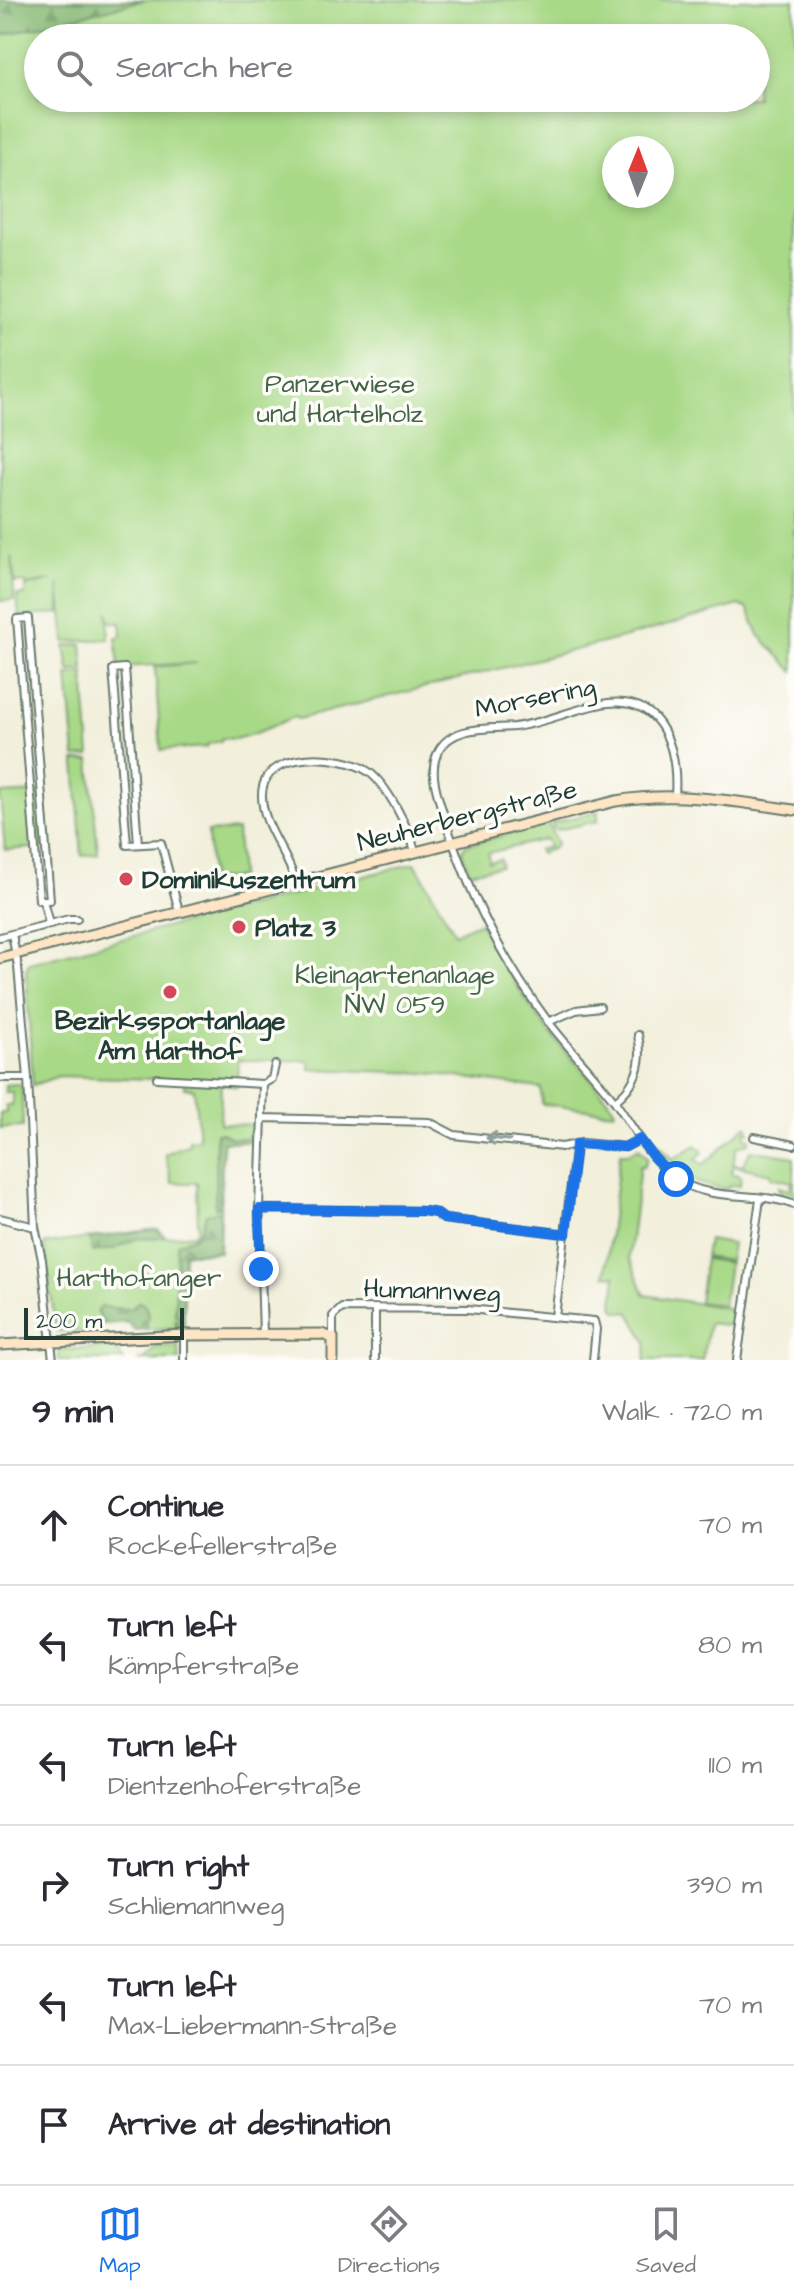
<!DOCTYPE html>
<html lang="en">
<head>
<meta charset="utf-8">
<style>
	body { margin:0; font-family:"Architects Daughter",sans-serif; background:#f7f7f7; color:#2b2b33 }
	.compass { position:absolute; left:602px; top:136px; width:72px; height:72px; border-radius:50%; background:#fff; box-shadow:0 4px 12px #0003; rotate:1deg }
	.scale { position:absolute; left:24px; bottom:20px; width:160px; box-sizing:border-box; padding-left:8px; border:4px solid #1f3d34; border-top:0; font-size:22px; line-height:28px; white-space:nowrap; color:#1f3d34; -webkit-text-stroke:6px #fdfcf7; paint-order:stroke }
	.stop { position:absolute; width:24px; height:24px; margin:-18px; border:6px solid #1a73e8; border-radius:50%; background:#fff }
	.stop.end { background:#1a73e8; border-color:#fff; box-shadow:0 2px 8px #0008 }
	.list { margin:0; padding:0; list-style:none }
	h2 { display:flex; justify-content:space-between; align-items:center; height:104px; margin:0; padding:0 32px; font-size:34px }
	h2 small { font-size:26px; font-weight:400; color:#7c7c81 }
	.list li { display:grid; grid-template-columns:52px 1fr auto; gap:24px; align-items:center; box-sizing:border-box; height:120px; padding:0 32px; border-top:2px solid #e1e1e2 }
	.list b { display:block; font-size:30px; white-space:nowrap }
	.list p { margin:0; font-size:26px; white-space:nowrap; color:#7c7c81 }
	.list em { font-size:26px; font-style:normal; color:#7c7c81 }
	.icon { flex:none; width:44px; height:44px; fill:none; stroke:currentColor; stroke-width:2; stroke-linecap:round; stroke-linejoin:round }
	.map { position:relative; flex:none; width:794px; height:1360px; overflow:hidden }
	.search { position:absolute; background:#fff; box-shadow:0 4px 12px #0003; left:24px; right:24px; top:24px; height:88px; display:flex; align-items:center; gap:20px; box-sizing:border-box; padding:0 28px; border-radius:44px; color:#7c7c81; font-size:30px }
	.sheet { height:824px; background:#fff }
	nav { display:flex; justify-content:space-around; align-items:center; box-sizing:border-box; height:112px; border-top:2px solid #e1e1e2; background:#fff; font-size:22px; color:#7c7c81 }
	nav a { display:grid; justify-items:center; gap:4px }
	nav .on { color:#1a73e8 }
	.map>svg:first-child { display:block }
	.green { fill:#a8d987; stroke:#648b5e; stroke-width:2; fill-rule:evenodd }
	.forest { fill:url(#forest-firs); stroke:#527b54; stroke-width:2 }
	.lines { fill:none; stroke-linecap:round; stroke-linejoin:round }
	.street-casing { stroke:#697b6e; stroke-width:10 }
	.secondary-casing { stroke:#697b6e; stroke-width:13 }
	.street { stroke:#fff; stroke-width:6 }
	.secondary { stroke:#fde5c5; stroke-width:9 }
	.oneway { stroke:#8f9e9a }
	.route { stroke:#1a73e8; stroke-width:10 }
	.poi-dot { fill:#d1495b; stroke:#fdfcf7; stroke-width:3 }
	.labels { text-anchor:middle; stroke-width:7; stroke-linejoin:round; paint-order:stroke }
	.park-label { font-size:26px; fill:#416449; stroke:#fdfcf7 }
	.street-label { font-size:26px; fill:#1f3d34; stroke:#fdfcf7 }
	.poi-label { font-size:26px; font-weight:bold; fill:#1f3d34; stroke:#fdfcf7; text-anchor:start }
</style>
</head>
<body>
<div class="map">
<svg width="794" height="1360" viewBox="0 0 794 1360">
	<defs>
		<pattern id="forest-firs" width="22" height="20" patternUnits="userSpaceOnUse" patternTransform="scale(2)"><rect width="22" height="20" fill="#86b974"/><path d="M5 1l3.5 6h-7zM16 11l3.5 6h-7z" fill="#6d9860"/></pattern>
	</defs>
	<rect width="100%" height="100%" fill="#fdfcf7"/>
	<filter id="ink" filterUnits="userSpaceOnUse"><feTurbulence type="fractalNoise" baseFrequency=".0125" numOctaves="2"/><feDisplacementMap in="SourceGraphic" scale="16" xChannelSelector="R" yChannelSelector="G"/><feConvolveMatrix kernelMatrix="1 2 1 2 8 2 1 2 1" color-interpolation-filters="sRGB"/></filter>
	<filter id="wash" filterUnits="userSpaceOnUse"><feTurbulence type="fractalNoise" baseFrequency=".006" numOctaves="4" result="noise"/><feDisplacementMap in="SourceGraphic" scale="32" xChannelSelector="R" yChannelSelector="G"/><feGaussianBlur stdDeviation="1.8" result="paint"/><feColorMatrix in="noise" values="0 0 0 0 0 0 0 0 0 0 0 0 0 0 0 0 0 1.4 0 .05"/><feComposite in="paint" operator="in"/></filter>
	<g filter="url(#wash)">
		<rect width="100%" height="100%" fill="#f2efdb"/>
		<path class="green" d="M0 0H794V672L759 635 748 609 739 605 626 637 298 719 294 717 256 733 235 739 222 738 221 741 208 744 207 747 161 750 155 667 197 663 119 667 116 637 122 636 121 623 111 622 108 611 109 639 65 642 59 583 60 613 19 617 17 595H25V587L53 580 26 585 25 582 15 583 12 556 14 600 0 601ZM38 38H756V98H38ZM614 148H662V196H614Z
			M82 644 84 670 69 671 65 646Z
			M84 673 90 756 75 757 68 675Z
			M90 760 98 854 82 856 75 761Z
			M40 792 44 847 5 850 0 794Z
			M598 811V821L557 830 553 828 552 823Z
			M548 824 557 843 554 848 540 854 538 850 549 847 546 839 488 853 489 862 500 859 501 866 469 872 462 852 465 845Z
			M237 830 240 877 211 879 208 832Z
			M415 863 455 933 480 922C500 961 523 998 550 1033 571 1059 596 1082 615 1110L614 1112 542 1104 541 1088 426 1073 310 1069V1061L238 1060 237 1087 221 1083 220 1124 255 1125 254 1142H223L219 1252 184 1253V1327L135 1330 133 1325 127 1322 100 1324 94 1332 56 1331 44 1244 158 1229 165 1237 194 1234 198 1230 197 1183H172L165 1154 189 1144V1140L199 1139 194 1089 185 1088V1080L59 1076 33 1085 26 970 29 963Z
			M5 1085 18 1084 22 1087 23 1127 0 1128V1113H6V1105H12L13 1092H5Z
			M747 1125 750 1132 746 1131 745 1138 750 1139 749 1143 737 1147 733 1164 742 1166 751 1150 794 1157V1201L793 1197H782L779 1187 790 1190 792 1182 771 1177V1174L733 1165 731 1173 741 1176 740 1186 731 1185 727 1189C685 1183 665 1170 643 1134L648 1132 673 1159 696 1145 703 1152 696 1159 703 1165Z
			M639 1148 648 1158 644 1166H640L629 1257 645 1295 727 1308 738 1323 737 1327 709 1323 702 1360H645L647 1343 630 1313 617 1311 613 1304 616 1276 605 1275 620 1153H628Z
			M708 1240 732 1244 729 1261 705 1257Z
			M705 1259 729 1263 723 1305 699 1302Z
			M178 1346 180 1360H137H144L156 1347Z
			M114 1347 124 1360H59V1350Z"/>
		<path class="forest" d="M0 0H144L0 36Z
			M250 1131H255L254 1142H223L219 1207 215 1208 216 1133H222L232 1138H247Z
			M219 1211V1252L184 1253V1327H180L175 1322V1320L180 1319V1315H175L177 1244 194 1237 200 1232 206 1214Z
			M158 1229 165 1237 135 1239 114 1249 92 1252 90 1238Z
			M138 1302 143 1303 147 1309 148 1318 142 1322 147 1323V1329L135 1330 127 1322 105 1324 97 1312 101 1307 131 1309Z"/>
	</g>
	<g filter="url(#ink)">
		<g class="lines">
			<g class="street-casing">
				<path id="street" d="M28 618 50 900H39L17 619Z
					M675 796C678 751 664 697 608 703 576 707 547 723 514 727 489 729 451 725 438 752 428 772 438 796 444 816 467 890 501 958 547 1020 568 1048 592 1072 613 1099 634 1127 648 1159 677 1179 710 1203 758 1190 794 1205
					M138 844 125 668 113 669 127 845 161 843 179 911
					M295 881C288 853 262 826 262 796 261 748 343 753 369 772 388 786 409 829 415 851
					M43 900 49 924
					M12 934 18 967 28 1078 35 1227 42 1260 53 1360
					M0 937 69 919H77
					M548 1022 576 1010 600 1007
					M0 1078H28
					M157 1078 263 1084
					M263 1084 259 1209 263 1334
					M263 1084 272 1079 275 1065
					M615 1101C636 1085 644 1062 638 1035
					M262 1118 429 1122 454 1135 562 1147 582 1143 625 1147 640 1139
					M754 1137 794 1145
					M259 1209 424 1211 436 1213 444 1219 566 1234
					M0 1218 35 1227
					M375 1308V1360
					M555 1317 576 1144
					M184 1335V1360
					M333 1338V1316L342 1308 468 1309 594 1321 596 1329 593 1360
					M737 1360 760 1199"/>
			</g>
			<g class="secondary-casing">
				<path id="secondary" d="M0 958 616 801C676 791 734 801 794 810
					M0 1345 184 1335 321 1334 333 1338V1360"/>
			</g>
			<use href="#street" class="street"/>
			<use href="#secondary" class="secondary"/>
		</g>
		<defs><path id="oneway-shaft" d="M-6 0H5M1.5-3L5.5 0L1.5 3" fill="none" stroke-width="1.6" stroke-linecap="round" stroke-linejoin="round" transform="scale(2)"/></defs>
		<use class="oneway" href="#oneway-shaft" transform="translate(498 1139) rotate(-174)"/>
	</g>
	<g class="lines" filter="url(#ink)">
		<path class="route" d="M261 1269 259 1209 424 1211 436 1213 444 1219 566 1234 576 1144 625 1147 640 1139 654 1158 676 1179"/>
	</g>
	<g class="poi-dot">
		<circle cx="126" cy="879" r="8"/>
		<circle cx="239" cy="927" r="8"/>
		<circle cx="170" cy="992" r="8"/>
	</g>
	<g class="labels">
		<g class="park-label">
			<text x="340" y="392">Panzerwiese<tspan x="340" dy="30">und Hartelholz</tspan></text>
			<text x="395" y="983">Kleingartenanlage<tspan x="395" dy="30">NW 059</tspan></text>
			<text x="139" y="1286">Harthofanger</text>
		</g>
		<g class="street-label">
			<text transform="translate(535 697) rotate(-11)" y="9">Morsering</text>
			<text transform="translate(467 815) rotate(-14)" y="9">Neuherbergstraße</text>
			<text transform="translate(432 1290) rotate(2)" y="9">Humannweg</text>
		</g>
		<g class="poi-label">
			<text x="142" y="888">Dominikuszentrum</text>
			<text x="255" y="936">Platz 3</text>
			<text x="170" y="1029" text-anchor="middle">Bezirkssportanlage<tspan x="170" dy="30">Am Harthof</tspan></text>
		</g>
	</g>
</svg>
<svg class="compass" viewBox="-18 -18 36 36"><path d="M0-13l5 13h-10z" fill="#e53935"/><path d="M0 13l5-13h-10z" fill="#7c7c81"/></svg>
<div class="scale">200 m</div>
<div class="stop" style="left:676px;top:1179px"></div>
<div class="stop end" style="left:261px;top:1269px"></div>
<div class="search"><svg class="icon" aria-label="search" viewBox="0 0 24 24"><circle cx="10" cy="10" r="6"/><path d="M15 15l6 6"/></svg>Search here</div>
</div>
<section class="sheet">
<h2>9 min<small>Walk · 720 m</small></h2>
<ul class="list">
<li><svg class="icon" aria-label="ahead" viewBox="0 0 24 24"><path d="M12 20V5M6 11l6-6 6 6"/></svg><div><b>Continue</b><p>Rockefellerstraße</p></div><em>70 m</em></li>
<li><svg class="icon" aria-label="left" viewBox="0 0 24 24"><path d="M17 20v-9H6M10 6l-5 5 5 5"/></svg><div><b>Turn left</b><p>Kämpferstraße</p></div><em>80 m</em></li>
<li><svg class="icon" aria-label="left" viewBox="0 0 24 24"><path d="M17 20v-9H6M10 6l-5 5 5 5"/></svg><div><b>Turn left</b><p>Dientzenhoferstraße</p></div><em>110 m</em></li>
<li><svg class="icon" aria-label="right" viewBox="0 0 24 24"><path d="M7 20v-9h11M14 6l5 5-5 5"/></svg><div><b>Turn right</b><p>Schliemannweg</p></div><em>390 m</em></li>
<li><svg class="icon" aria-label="left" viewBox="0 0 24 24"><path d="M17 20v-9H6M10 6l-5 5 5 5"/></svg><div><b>Turn left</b><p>Max-Liebermann-Straße</p></div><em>70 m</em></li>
<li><svg class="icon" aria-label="arrive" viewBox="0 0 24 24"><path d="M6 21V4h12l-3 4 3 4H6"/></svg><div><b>Arrive at destination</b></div></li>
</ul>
</section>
<nav>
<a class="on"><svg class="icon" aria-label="map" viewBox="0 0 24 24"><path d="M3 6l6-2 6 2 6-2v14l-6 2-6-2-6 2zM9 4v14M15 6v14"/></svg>Map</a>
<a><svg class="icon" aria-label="directions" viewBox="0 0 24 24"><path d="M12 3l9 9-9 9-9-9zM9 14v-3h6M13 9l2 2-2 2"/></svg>Directions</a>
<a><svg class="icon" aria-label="saved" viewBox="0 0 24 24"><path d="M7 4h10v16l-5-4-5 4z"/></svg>Saved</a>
</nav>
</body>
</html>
